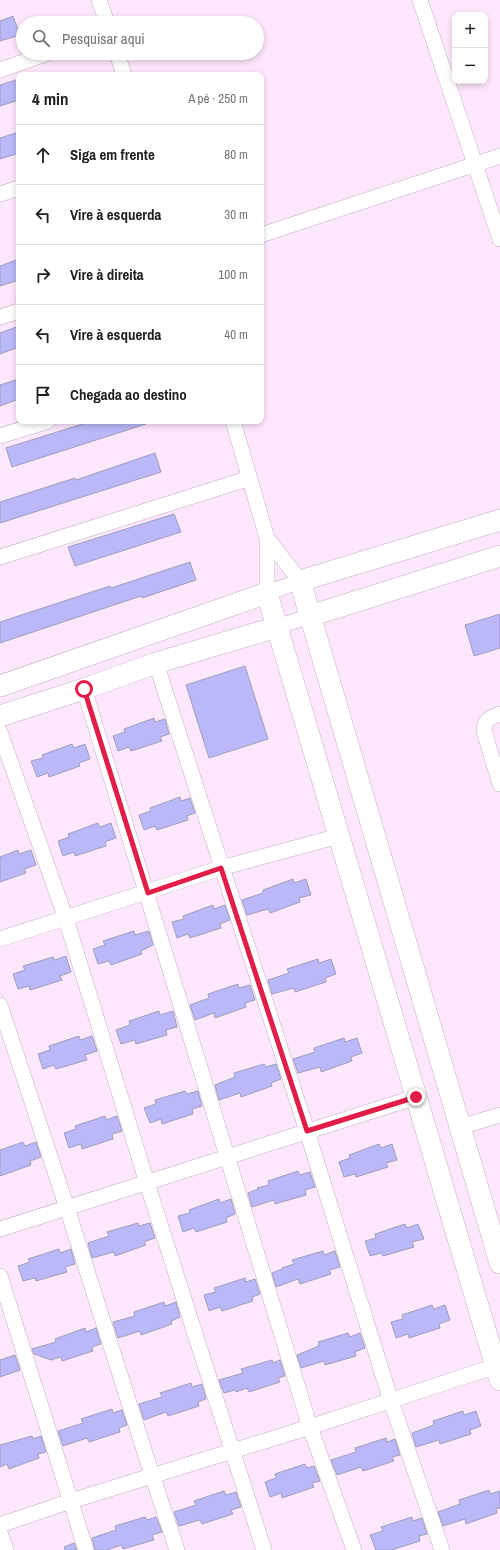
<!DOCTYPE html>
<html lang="pt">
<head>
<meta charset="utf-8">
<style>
	body { margin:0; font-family:"Archivo Narrow",sans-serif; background:#f6f6f6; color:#202124 }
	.controls { position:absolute; right:12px; top:12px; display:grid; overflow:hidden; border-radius:8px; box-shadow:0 2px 6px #0003 }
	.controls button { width:36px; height:36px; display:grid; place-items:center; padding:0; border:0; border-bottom:1px solid #e0e0e0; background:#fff; color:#202124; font:20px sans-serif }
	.stop { position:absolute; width:12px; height:12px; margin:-9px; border:3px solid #e11d48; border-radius:50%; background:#fff }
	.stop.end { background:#e11d48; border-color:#fff; box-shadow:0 1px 4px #0008 }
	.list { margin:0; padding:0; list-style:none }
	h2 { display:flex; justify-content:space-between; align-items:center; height:52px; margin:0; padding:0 16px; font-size:17px }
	h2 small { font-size:13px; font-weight:400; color:#757577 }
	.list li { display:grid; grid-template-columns:26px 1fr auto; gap:12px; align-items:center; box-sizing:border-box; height:60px; padding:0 16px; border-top:1px solid #e0e0e0 }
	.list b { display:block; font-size:15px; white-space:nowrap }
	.list em { font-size:13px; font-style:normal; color:#757577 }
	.icon { flex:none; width:22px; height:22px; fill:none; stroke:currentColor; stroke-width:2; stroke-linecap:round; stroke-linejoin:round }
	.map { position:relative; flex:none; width:500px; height:1550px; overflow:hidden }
	.search { position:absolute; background:#fff; box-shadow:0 2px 6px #0003; left:16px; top:16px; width:248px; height:44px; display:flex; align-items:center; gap:10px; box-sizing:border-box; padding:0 14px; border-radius:22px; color:#757577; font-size:15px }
	.panel { position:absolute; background:#fff; box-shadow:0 2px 6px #0003; left:16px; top:72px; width:248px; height:352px; border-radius:8px }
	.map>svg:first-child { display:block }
	.building { fill:#bab8f8; stroke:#a09fb9 }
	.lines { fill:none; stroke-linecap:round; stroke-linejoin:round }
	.street-casing { stroke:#c3aec3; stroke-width:16 }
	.secondary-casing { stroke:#c3aec3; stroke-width:22 }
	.street { stroke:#fff; stroke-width:15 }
	.secondary { stroke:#fff; stroke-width:21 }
	.route { stroke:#e11d48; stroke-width:5 }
</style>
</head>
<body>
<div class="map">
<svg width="500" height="1550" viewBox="0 0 500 1550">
	<rect width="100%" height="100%" fill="#fde7fc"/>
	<path class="building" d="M13 16 20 35 0 41V21Z
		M19 79V100L0 106V85Z
		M19 132V153L0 159V138Z
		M19 259V280L0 286V266Z
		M19 326V347L0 354V333Z
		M19 379V399L0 406V385Z
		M92 421H146V424L12 467 6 448Z
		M155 453 161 472 0 523V502L75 478 76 480Z
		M174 514 181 532 75 566 68 547Z
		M190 562 196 580 142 598 141 596 0 643V622L110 586 111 588Z
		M500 614V648L474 656 465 625Z
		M245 666 268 739 209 758 186 685Z
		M154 718 155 722 165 719 169 734 160 737 162 741 131 751 129 747 118 751 113 736 125 732 124 729Z
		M72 744 74 748 85 744 90 759 79 763 80 766 49 777 48 773 37 777 31 761 43 758 42 755Z
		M180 797 181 801 190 798 195 813 187 816 188 820 157 830 155 826 144 830 139 815 151 811 150 808Z
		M98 823 100 827 111 823 116 838 105 842 106 846 75 856 74 852 63 856 58 841 69 837 68 834Z
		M18 850 19 854 31 850 36 865 24 869 26 873 0 882V857Z
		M293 879 294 883 306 879 311 895 299 898 300 902 270 913 268 909 247 915 242 900 263 893V890Z
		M213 905 214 909 225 905 230 920 220 924 221 928 190 938 188 934 177 938 172 922 184 919 183 916Z
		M134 931 135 935 149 931 153 945 141 951 142 954 111 965 109 961 98 964 93 949 105 945 103 941Z
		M66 956 71 972 60 976 62 980 30 990 29 986 18 989 13 974 25 970 23 966 53 957 55 960Z
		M318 959 319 963 331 959 336 974 325 978 326 982 295 992 294 988 272 994 268 980 289 973 287 969Z
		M238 984 239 988 250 985 255 1000 245 1003 246 1007 215 1018 214 1013 195 1020 190 1005 209 998 208 994Z
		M159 1011 160 1015 173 1011 177 1027 166 1030 167 1035 136 1044 135 1040 121 1044 116 1030 130 1025 129 1021Z
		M79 1036 80 1040 92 1036 97 1051 85 1055 87 1060 56 1069 54 1065 43 1069 38 1054 50 1050 49 1046Z
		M344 1038 345 1042 357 1038 362 1053 351 1057 352 1061 321 1072 320 1067 298 1073 293 1059 315 1052 314 1048Z
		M264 1064 266 1067 276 1064 281 1079 271 1083 272 1086 241 1097 240 1093 219 1100 215 1085 235 1077 234 1073Z
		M185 1091 187 1094 198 1091 202 1106 192 1109 193 1114 162 1124 161 1119 150 1123 144 1108 156 1104 155 1100Z
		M105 1116 106 1120 117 1116 122 1131 112 1134 113 1139 82 1149 81 1144 69 1148 64 1133 76 1129 75 1126Z
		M23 1142 25 1146 36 1142 41 1157 30 1161 31 1165 0 1176V1150Z
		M379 1144 381 1148 392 1144 397 1160 386 1163 388 1167 356 1177 355 1174 344 1177 339 1162 350 1158 349 1155Z
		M298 1171 300 1175 310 1172 315 1187 305 1190 306 1195 275 1204 274 1200 252 1207 248 1193 258 1189 257 1188 269 1185 268 1181Z
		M219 1199 220 1203 231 1199 235 1214 226 1218 227 1222 196 1232 194 1228 183 1232 178 1216 190 1213 189 1210Z
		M138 1223 139 1226 150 1223 155 1238 144 1242 146 1245 115 1256 114 1252 92 1258 88 1243 109 1236 107 1232Z
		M405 1224 407 1228 418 1224 424 1239 412 1242 414 1247 383 1256 381 1253 370 1256 365 1241 376 1238 375 1234Z
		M59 1249 60 1253 71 1249 75 1264 65 1267 67 1272 36 1281 35 1278 23 1281 18 1266 30 1262 28 1259Z
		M323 1251 324 1255 335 1251 340 1267 329 1270 331 1274 300 1284 298 1279 276 1287 272 1273 282 1269V1268L294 1264 292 1260Z
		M245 1278 246 1282 255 1279 260 1294 252 1297 253 1301 222 1311 220 1307 209 1311 204 1295 216 1292 214 1288Z
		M164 1302 165 1306 176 1302 180 1317 171 1321 172 1324 141 1335 140 1331 118 1338 113 1322 135 1316 134 1312Z
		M432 1305 434 1309 445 1305 450 1320 439 1324 440 1328 409 1338 408 1334 396 1338 391 1322 403 1319 402 1315Z
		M85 1328 86 1332 96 1328 101 1344 92 1347 93 1351 62 1361 61 1357 51 1360 34 1354 32 1349 56 1342 55 1339Z
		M348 1333 350 1337 360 1333 365 1348 355 1352 356 1356 325 1365 324 1361 301 1368 297 1355 319 1346 318 1342Z
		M15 1355 20 1370 0 1377V1360Z
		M272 1360 273 1363 280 1360 285 1376 278 1378 280 1382 249 1392 247 1388 236 1392 235 1390 224 1393 219 1380 243 1373 241 1369Z
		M191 1383 192 1387 202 1384 206 1399 198 1402 199 1406 168 1416 166 1412 144 1420 139 1404 162 1397 160 1393Z
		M112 1409 113 1413 122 1410 127 1425 119 1428 120 1432 89 1442 87 1438 63 1446 58 1431 83 1423 81 1419Z
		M463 1411 464 1415 476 1411 481 1426 470 1430 471 1434 440 1444 439 1440 416 1447 412 1433 434 1425 433 1421Z
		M32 1436 33 1439 41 1436 46 1452 38 1454 39 1458 9 1469 7 1464 0 1467V1445Z
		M386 1438 387 1442 395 1439 400 1455 392 1457 394 1461 363 1471 361 1467 337 1475 331 1460 356 1452 355 1448Z
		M305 1464 307 1468 314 1466 320 1481 312 1483 314 1487 282 1498 281 1493 270 1497 265 1482 276 1478 275 1474Z
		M489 1490 490 1494 500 1491V1508L496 1509 497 1513 466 1524 465 1519 443 1526 438 1512 460 1504 459 1500Z
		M224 1491 226 1495 236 1492 241 1507 231 1510 233 1514 202 1524 200 1520 179 1526 174 1512 196 1505 194 1501Z
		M145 1517 147 1520 156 1517 162 1532 152 1535 154 1540 123 1549 121 1545 107 1550H95L92 1538 116 1530 115 1526Z
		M412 1517 413 1521 422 1518 427 1534 419 1536 420 1541 391 1550H376L370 1535 383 1531 381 1527Z
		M74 1543 77 1550H65L64 1547Z"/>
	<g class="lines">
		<g class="street-casing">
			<path id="street" d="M99 0 107 23
				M420 0 500 239
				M117 53 124 75
				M0 70 49 53
				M0 194 19 188
				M261 235 500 156
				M0 317 19 311
				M233 421 267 538V593L300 581 267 538
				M0 436 48 421
				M0 557 250 478
				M277 627 310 616
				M156 663 307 1131 391 1401 442 1550
				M84 689 310 1427 354 1550
				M500 714C489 718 485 719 484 731L500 784
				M0 732 66 919 147 1183 264 1550
				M0 939 221 868 339 836
				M0 1005 67 1208 152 1475 177 1550
				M460 1127 500 1115
				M0 1229 416 1097
				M0 1276 86 1550
				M0 1525 71 1501 310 1427 496 1366
				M0 1533 6 1550"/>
		</g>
		<g class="secondary-casing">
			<path id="secondary" d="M500 520 300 581 500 1263
				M310 616 500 556
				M0 686 267 593 500 1380
				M0 716 84 689 156 663 277 627"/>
		</g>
		<use href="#street" class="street"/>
		<use href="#secondary" class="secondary"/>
	</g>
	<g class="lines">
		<path class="route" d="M84 689 148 893 221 868 307 1131 416 1097"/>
	</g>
</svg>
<div class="controls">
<button>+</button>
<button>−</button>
</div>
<div class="stop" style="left:84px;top:689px"></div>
<div class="stop end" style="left:416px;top:1097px"></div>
<div class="search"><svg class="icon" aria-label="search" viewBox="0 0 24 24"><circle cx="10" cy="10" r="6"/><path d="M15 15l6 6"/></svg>Pesquisar aqui</div>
<section class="panel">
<h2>4 min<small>A pé · 250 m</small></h2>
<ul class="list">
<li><svg class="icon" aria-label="ahead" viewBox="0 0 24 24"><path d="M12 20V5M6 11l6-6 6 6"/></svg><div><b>Siga em frente</b></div><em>80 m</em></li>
<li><svg class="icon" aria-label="left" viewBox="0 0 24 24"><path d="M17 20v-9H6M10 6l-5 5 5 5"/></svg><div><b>Vire à esquerda</b></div><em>30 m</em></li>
<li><svg class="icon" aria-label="right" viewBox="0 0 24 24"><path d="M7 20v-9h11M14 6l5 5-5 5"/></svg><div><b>Vire à direita</b></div><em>100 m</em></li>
<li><svg class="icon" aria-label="left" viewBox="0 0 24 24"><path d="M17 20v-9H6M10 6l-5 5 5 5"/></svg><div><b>Vire à esquerda</b></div><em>40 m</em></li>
<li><svg class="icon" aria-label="arrive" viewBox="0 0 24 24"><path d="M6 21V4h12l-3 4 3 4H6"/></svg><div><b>Chegada ao destino</b></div></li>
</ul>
</section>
</div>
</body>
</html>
